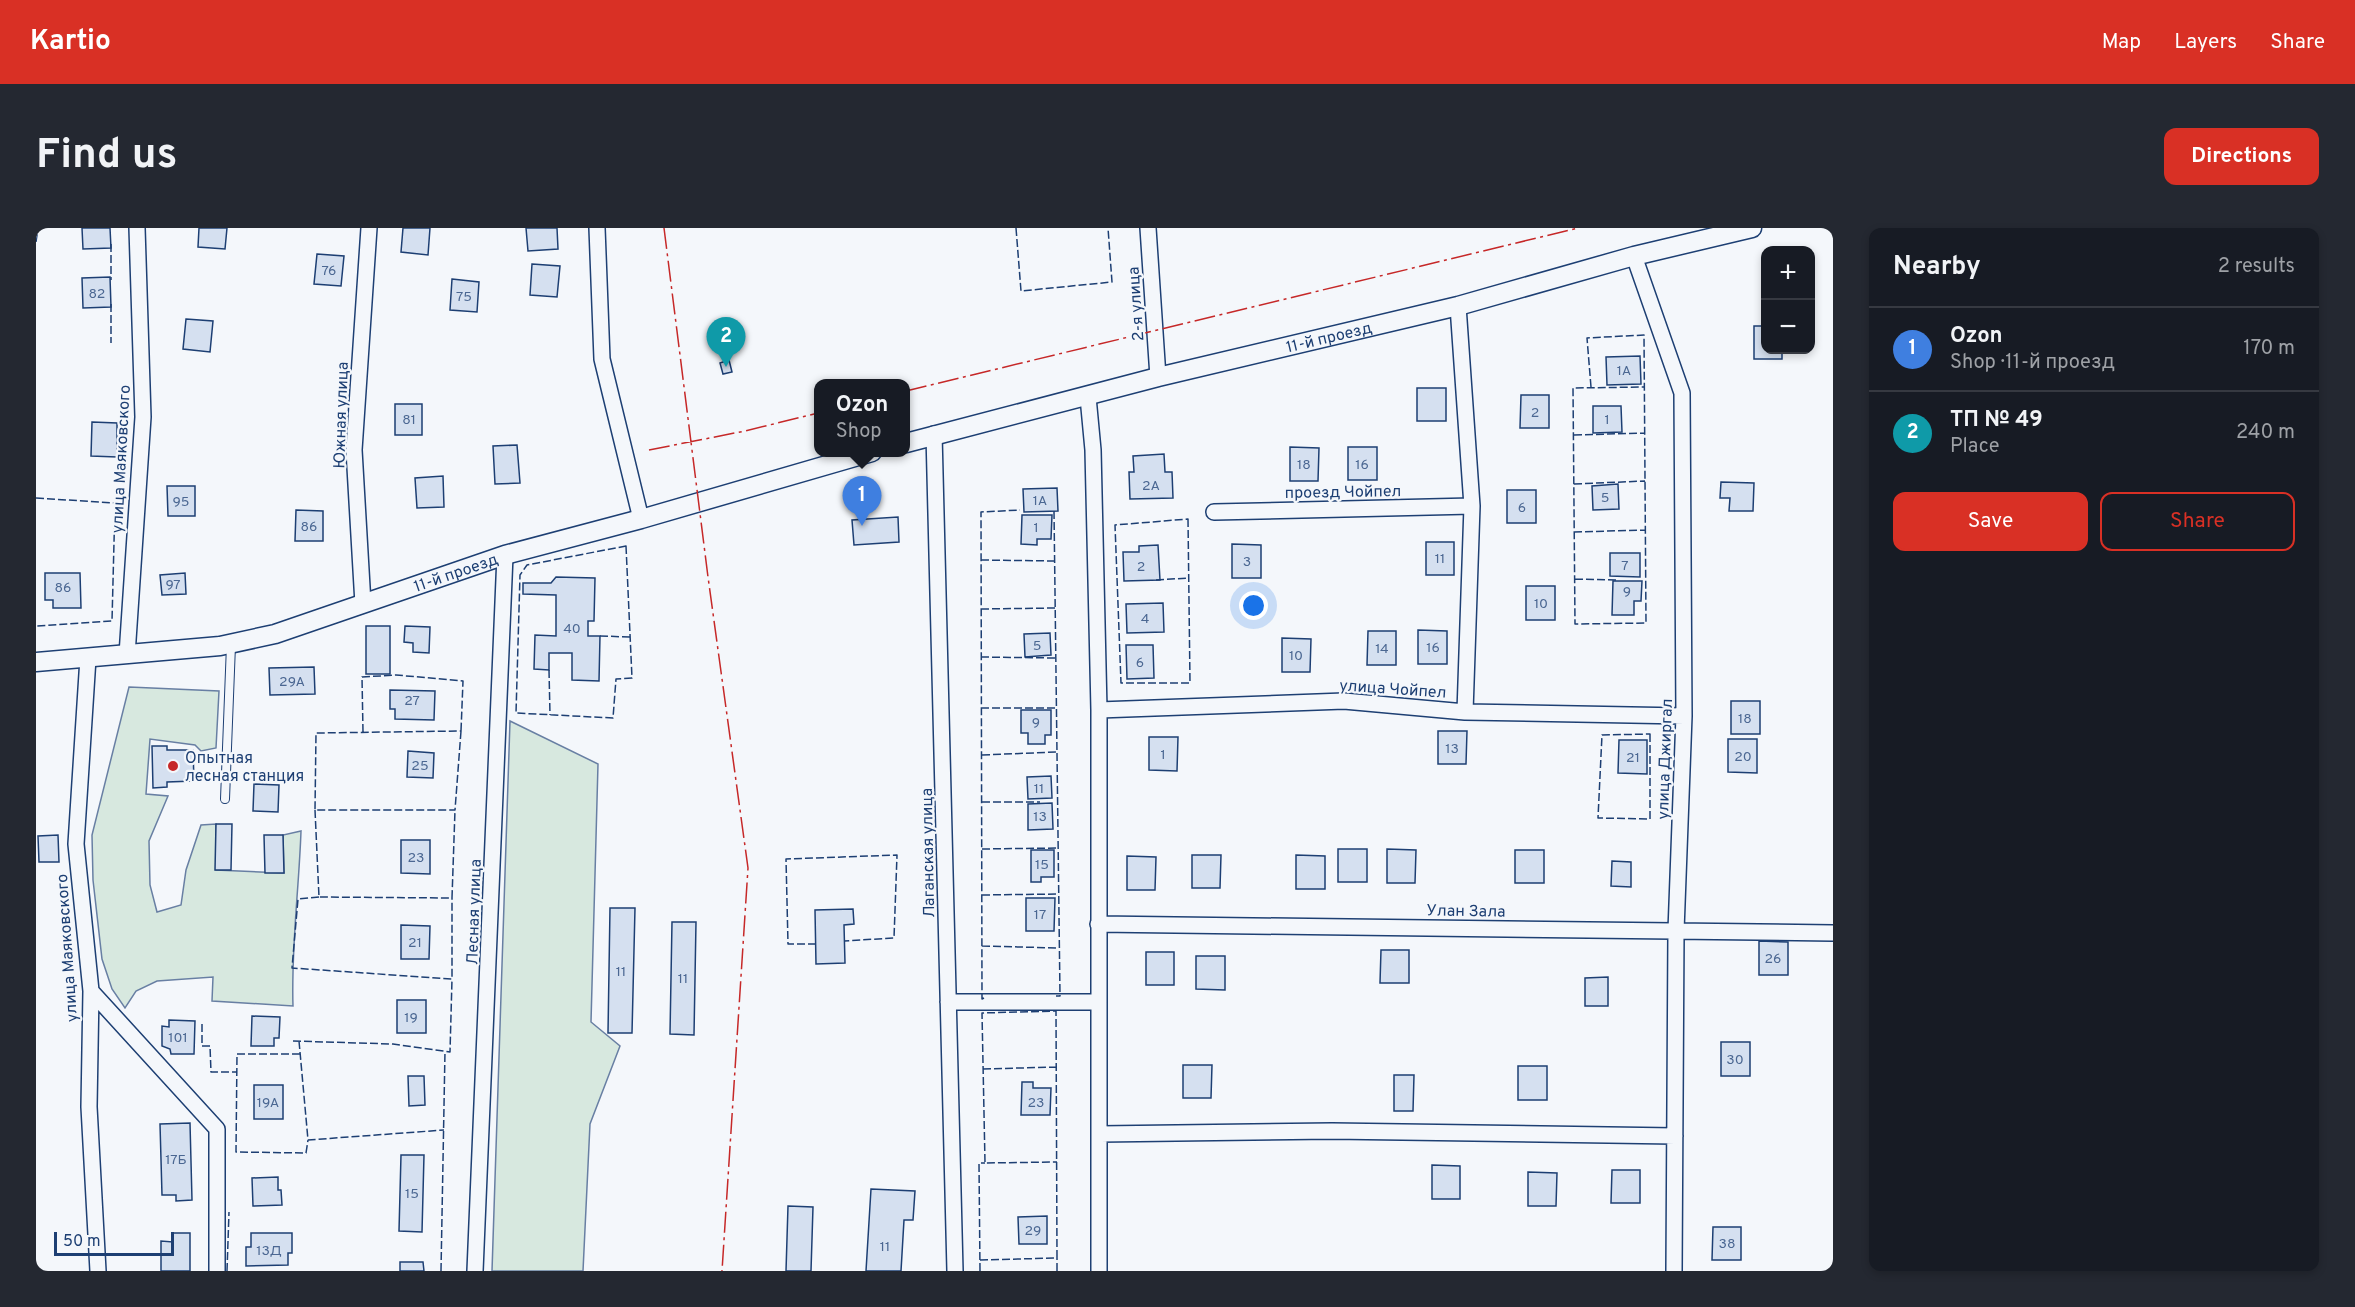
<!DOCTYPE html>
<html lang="en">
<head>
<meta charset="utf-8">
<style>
	body { margin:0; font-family:Overpass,sans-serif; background:#242831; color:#f1f3f6 }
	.controls { position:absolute; right:18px; top:18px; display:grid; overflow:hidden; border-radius:12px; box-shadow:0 3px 9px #0003 }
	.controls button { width:54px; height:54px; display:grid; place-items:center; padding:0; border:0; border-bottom:2px solid #363941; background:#171b24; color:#f1f3f6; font:30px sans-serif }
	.scale { position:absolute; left:18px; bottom:15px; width:120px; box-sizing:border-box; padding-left:6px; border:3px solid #1d3f73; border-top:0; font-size:16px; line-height:21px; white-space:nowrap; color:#1d3f73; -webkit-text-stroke:4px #f4f7fb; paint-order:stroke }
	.you { position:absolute; left:1218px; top:378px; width:21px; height:21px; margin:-15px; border:4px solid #fff; border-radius:50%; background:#1a73e8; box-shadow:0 0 0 9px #1a73e833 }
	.badge { display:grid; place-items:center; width:39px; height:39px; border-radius:50%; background:#d93025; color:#fff; font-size:20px; font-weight:700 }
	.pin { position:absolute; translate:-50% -50px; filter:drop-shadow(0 2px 3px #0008) }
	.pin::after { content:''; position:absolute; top:32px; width:21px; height:18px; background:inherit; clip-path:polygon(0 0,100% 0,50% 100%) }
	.popup { position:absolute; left:778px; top:151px; width:96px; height:78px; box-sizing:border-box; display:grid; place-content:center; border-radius:12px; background:#171b24; filter:drop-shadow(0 2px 4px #0005); font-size:20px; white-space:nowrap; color:#9ea1a6 }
	.popup b { font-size:22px; color:#f1f3f6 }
	.popup::after { content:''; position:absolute; left:50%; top:100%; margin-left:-12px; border:12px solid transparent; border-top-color:#171b24 }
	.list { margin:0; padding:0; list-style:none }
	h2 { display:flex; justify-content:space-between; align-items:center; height:78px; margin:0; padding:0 24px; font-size:26px }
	h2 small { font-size:20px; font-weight:400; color:#9ea1a6 }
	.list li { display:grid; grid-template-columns:39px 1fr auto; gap:18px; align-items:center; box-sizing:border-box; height:84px; padding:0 24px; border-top:2px solid #363941 }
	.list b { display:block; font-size:22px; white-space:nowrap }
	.list p { margin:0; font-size:20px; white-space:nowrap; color:#9ea1a6 }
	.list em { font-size:20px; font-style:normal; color:#9ea1a6 }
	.actions { display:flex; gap:12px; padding:18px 24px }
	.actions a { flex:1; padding:14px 0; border:2px solid #d93025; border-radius:12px; text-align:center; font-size:21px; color:#d93025 }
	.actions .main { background:#d93025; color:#fff }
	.map { position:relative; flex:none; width:1797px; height:1043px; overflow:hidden; border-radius:12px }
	header { display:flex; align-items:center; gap:36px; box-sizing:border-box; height:84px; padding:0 30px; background:#d93025; color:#fff }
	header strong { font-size:28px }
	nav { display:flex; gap:33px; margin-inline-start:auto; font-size:21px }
	.intro { display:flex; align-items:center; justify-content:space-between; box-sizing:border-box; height:144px; padding:0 36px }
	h1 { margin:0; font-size:42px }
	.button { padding:15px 27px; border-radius:12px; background:#d93025; color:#fff; font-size:21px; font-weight:700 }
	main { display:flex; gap:36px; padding:0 36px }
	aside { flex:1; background:#171b24; border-radius:12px; box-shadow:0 3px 9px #0003 }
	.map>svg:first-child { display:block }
	.green { fill:#d7e8df; stroke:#687fa3; stroke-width:1.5 }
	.building { fill:#d5e0f0; stroke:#1d3f73; stroke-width:1.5 }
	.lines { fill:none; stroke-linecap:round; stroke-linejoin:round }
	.service-casing { stroke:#1d3f73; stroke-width:10 }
	.minor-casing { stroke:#1d3f73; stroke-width:18 }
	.tertiary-casing { stroke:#1d3f73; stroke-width:21 }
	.service { stroke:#f4f7fb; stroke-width:8 }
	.minor { stroke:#f4f7fb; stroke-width:15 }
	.tertiary { stroke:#f4f7fb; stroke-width:18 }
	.fence { stroke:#1d3f73; stroke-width:1.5; stroke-dasharray:8 3; stroke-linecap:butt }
	.power { stroke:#c62828; stroke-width:1.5; stroke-dasharray:21 4.5 3 4.5; stroke-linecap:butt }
	.poi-dot { fill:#c62828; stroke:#f4f7fb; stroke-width:2 }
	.labels { text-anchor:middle; stroke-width:4.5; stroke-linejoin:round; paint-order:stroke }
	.number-label { font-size:14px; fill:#4b6792 }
	.street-label { font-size:16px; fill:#1d3f73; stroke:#f4f7fb }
	.poi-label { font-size:16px; fill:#1d3f73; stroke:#f4f7fb; text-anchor:start }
</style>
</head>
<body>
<header>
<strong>Kartio</strong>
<nav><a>Map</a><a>Layers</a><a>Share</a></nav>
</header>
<div class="intro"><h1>Find us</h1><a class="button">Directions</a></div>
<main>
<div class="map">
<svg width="1797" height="1043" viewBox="0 0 1797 1043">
	<rect width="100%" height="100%" fill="#f4f7fb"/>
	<path class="green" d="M93 459 183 463 180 520 165 523 159 517 114 511 110 566 132 568 113 613 114 657 121 684 145 677 150 642 165 597 180 596V642L248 645 247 607 265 603C263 661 255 719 257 778L176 773 177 749 121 753 100 763 89 780 76 761 66 731 57 652 56 607Z
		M474 493 562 536 555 794 584 818 554 896 547 1043H456Z"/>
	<path class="building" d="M46 0H74L75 20 47 21Z
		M163 0H191L189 21 162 19Z
		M367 0H394L392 27 365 24Z
		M490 0H521L522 21 492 23Z
		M281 26 308 28 305 58 278 56Z
		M496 36 524 38 521 69 494 67Z
		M74 49 75 79 47 80 46 50Z
		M416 51 443 54 441 84 414 82Z
		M150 91 177 93 174 124 147 121Z
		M1718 98H1730V122H1746V131H1718Z
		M1604 128 1605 156 1571 157 1570 129Z
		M693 132 696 144 687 146 684 135Z
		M1381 160H1410V193H1381Z
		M1485 167H1513V200H1484Z
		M359 176H386V207H359Z
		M1557 178H1585L1586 204 1557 205Z
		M56 194 81 195V229L55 228Z
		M481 217 484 255 459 256 457 218Z
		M1254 219 1283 220 1282 253H1254Z
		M1312 219H1341V252H1312Z
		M1128 226 1129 244H1136L1137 270 1094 271 1093 244H1098L1097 228Z
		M407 248 408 279 381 280 379 250Z
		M1685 254 1718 255 1717 283H1693L1694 270H1684Z
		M1582 256 1583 281 1557 282 1556 258Z
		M131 258H159V288H132Z
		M1021 260 1022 283 988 284 987 261Z
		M1471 262H1500V295H1471Z
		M260 282 287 283V313H259Z
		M986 287H1016L1015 311H1001V317L985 316Z
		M862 289 863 314 818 317 816 292Z
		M1390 314H1418V347H1390Z
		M1196 316 1225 317V350H1196Z
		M1122 317 1124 352 1088 353 1087 324H1103V318Z
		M1574 325H1604V349L1574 348Z
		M9 345H44L45 380H17V372H9Z
		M149 345 150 366 126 367 124 347Z
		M520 349 559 350 558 393H552V408H564L563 453 536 452V425H513V442L498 441 499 407 520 408V367L487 366V355H515Z
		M1577 353H1606L1605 373H1598V387H1576Z
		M1490 358H1519V392H1490Z
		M1127 375 1128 404 1091 405 1090 376Z
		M330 398H354V446H330Z
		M369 398 394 399 393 425 377 424V415L368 414Z
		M1382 402 1411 403V436H1382Z
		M1332 403H1360V437H1331Z
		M1014 405 1015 427 989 429 988 406Z
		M1246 410 1275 411 1274 444H1246Z
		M1090 417H1117L1118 450 1091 451Z
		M278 439 279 466 234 467 233 440Z
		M354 462 399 463 398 492 359 491V481H354Z
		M1695 473H1724V506H1695Z
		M985 482H1015V507H1009V516H992V505H985Z
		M1402 503H1431L1430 536H1402Z
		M1113 509H1142L1141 543 1113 542Z
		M1692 511H1721V545L1692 544Z
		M1583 512H1611V546L1582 545Z
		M116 518H131V522H157L158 553 131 554V559L117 560Z
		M372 523 398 525 397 550 371 549Z
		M1015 548 1016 570 992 571 991 549Z
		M218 556 243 557 242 584 217 583Z
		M1016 575 1017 601 992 602V576Z
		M180 596H196L195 642H179Z
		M22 607 23 634H3L2 608Z
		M228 607H247L248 645H229Z
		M365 612H394V646L365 645Z
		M1302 621H1331V654H1302Z
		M1351 621 1380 622 1379 655H1351Z
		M995 622H1018V649H1005V654H995Z
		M1479 622H1508V655H1479Z
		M1156 627H1185L1184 660H1156Z
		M1260 627 1289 628V661H1260Z
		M1091 628 1120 629 1119 662H1091Z
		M1576 633 1595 634V659L1575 658Z
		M990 670H1019L1018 703H990Z
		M574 680H599L596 805H572Z
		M817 681 818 696 808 697 809 735 780 736 779 682Z
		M636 694H660L658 807 634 806Z
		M365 697 394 698 393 731H365Z
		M1723 713 1752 714V747H1723Z
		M1345 722H1373V755H1344Z
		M1110 724H1138V757H1110Z
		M1160 728H1189V762L1160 761Z
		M1572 749V778H1549V750Z
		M361 772H390V805H361Z
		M216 788 244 789 243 810H238V818H215Z
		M133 792 159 793 158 826H135L134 821 126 818V798L133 799Z
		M1685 814H1714V848H1685Z
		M1147 837H1176L1175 870H1147Z
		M1482 838H1511V872H1482Z
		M1358 847H1378L1377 883H1358Z
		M372 848H388L389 877 373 878Z
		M986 854H997V860H1015L1014 887H985Z
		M218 857H247V891H218Z
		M154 895 156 972 140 973V967H126L124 896Z
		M365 927H388L386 1004 363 1003Z
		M1396 937 1424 938V971H1396Z
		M1576 942H1604V975H1575Z
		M1492 944 1521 945 1520 978H1492Z
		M242 949V962H245L246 977 217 978 216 950Z
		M835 961 879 963 877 992H868L865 1043H830Z
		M752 978 777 979 775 1043H750Z
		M1011 988V1016H983L982 989Z
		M1677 999H1705V1032H1676Z
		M137 1005H154V1043H125V1013L137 1014Z
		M215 1005H256V1025H252V1037L210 1038V1019H215Z
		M364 1034H387L388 1043H364Z"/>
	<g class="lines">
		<g class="service-casing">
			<path id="service" d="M189 571 195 417"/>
		</g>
		<g class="minor-casing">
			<path id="minor" d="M561 0 566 131 605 291
				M1112 0 1122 149
				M1598 28 1646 165 1648 488 1640 703 1638 1043
				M1422 78 1436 278 1429 484
				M1052 169 1057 222 1063 482V1043
				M898 206 919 1043
				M1178 284 1436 278
				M327 376 318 222 333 0
				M91 427 107 189 101 0
				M52 430 40 616 55 763 53 879 62 1043
				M1063 482 1308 473 1429 484 1648 488
				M1062 696 1797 705
				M55 763 181 901V1043
				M912 774H1063
				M1064 906 1296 903 1639 908
				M439 1043 469 327"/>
		</g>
		<g class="tertiary-casing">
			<g id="tertiary">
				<path id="s1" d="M870 215 1122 149 1422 78 1598 28 1716 0"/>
				<path id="s2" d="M0 434 184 418 239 406 469 327 605 291 836 224"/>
			</g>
		</g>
		<use href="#service" class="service"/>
		<use href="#minor" class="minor"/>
		<use href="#tertiary" class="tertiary"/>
		<path class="fence" d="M980 0 985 63 1076 54 1072 0
			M0 14 2 0
			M75 16V52
			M75 76V115
			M1555 159 1551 110 1608 107 1610 395 1539 396 1537 160 1609 159
			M1538 207 1609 205
			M1538 256 1609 253
			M0 270 79 275 76 393 0 398
			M1018 283 1024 768H1020
			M1152 291 1154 455H1085L1079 297Z
			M1538 304 1610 302
			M590 318 596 450 580 451 577 490 480 485 484 347 491 337Z
			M945 332 1019 333
			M1539 351 1580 352
			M1120 352 1153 350
			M945 381 1019 380
			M564 408 594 409
			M945 429 1020 430
			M513 442 514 487
			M945 480H1021
			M425 503 419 582H279L280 505Z
			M327 504 326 449 360 447 427 453 425 503
			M1614 506V591L1562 590 1566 507Z
			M946 527 1021 524
			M946 574H1004
			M279 582 283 669 416 670 419 582
			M946 621 1022 620
			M946 667 1023 666
			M283 669 262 671 256 740 416 751V670
			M780 716H752L750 631 861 627 858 710 808 713
			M946 718 1023 720
			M948 770 946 771 945 284 984 282
			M166 796V818H174L175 844H201
			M257 813 357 816 414 824 416 751
			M263 813 272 912 408 902
			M264 826H201L200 924 270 925 272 912
			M947 841 1020 839
			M944 1032 1021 1030 1020 783 946 785 949 935 1021 934
			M191 1043 193 984
			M405 1043 409 823
			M944 1043 943 935H949
			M1021 1043V1030"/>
		<path class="power" d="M628 0 672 349 712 640 686 1043
			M870 163 1542 0
			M613 222 709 203 782 185"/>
	</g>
	<circle class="poi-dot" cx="137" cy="538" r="6"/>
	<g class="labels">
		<g class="number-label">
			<text x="293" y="47">76</text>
			<text x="61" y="70">82</text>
			<text x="428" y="73">75</text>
			<text x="1588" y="147">1А</text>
			<text x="1499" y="189">2</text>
			<text x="373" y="196">81</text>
			<text x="1571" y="196">1</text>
			<text x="1268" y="241">18</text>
			<text x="1326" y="241">16</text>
			<text x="1115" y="262">2А</text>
			<text x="1569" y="274">5</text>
			<text x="1004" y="277">1А</text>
			<text x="145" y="278">95</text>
			<text x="1486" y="284">6</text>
			<text x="273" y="303">86</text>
			<text x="1000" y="304">1</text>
			<text x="1404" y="335">11</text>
			<text x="1211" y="338">3</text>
			<text x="1589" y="342">7</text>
			<text x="1105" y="343">2</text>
			<text x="137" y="361">97</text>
			<text x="27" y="364">86</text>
			<text x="1591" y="368">9</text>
			<text x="1505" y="380">10</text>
			<text x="1109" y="395">4</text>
			<text x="536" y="405">40</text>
			<text x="1001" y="422">5</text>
			<text x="1397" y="424">16</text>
			<text x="1346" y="425">14</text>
			<text x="1260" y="432">10</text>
			<text x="1104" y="439">6</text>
			<text x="256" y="458">29А</text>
			<text x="376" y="477">27</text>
			<text x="1709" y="495">18</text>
			<text x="1000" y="499">9</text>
			<text x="1416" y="525">13</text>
			<text x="1127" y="531">1</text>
			<text x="1707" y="533">20</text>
			<text x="1597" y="534">21</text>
			<text x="384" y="542">25</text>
			<text x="1003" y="565">11</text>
			<text x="1004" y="593">13</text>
			<text x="380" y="634">23</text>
			<text x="1006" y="641">15</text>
			<text x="1004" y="691">17</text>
			<text x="379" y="719">21</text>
			<text x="1737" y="735">26</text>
			<text x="585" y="748">11</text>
			<text x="647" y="755">11</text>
			<text x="375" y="794">19</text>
			<text x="142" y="814">101</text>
			<text x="1699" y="836">30</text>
			<text x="232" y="879">19А</text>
			<text x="1000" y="879">23</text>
			<text x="140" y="936">17Б</text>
			<text x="376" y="970">15</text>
			<text x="997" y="1007">29</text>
			<text x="1691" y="1020">38</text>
			<text x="849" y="1023">11</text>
			<text x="233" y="1027">13Д</text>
		</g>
		<g class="street-label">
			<text transform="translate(1099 76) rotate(-94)" y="6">2-я улица</text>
			<text dy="6" stroke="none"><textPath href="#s1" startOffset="436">11-й проезд</textPath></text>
			<text transform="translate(304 187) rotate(-88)" y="6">Южная улица</text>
			<text transform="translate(84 231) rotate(-87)" y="6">улица Маяковского</text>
			<text transform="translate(1307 263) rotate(-1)" y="6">проезд Чойпел</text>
			<text dy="6" stroke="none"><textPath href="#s2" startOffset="432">11-й проезд</textPath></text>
			<text transform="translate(1357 460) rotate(4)" y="6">улица Чойпел</text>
			<text transform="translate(1628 531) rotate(-88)" y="6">улица Джиргал</text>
			<text transform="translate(891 625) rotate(-91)" y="6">Лаганская улица</text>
			<text transform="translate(1430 682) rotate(1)" y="6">Улан Зала</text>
			<text transform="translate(437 684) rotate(-88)" y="6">Лесная улица</text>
			<text transform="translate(30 720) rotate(-94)" y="6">улица Маяковского</text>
		</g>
		<g class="poi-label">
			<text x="149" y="535">Опытная<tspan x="149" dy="18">лесная станция</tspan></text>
		</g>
	</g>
</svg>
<div class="controls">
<button>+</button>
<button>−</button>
</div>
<div class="scale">50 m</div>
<div class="you"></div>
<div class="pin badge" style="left:826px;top:298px;background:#3f7fe0">1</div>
<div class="popup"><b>Ozon</b>Shop</div>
<div class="pin badge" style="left:690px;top:139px;background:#0f9aa8">2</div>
</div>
<aside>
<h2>Nearby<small>2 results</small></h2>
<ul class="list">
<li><span class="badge" style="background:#3f7fe0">1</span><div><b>Ozon</b><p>Shop · 11-й проезд</p></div><em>170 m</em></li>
<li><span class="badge" style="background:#0f9aa8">2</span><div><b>ТП № 49</b><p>Place</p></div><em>240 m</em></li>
</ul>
<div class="actions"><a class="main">Save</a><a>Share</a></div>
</aside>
</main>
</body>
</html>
